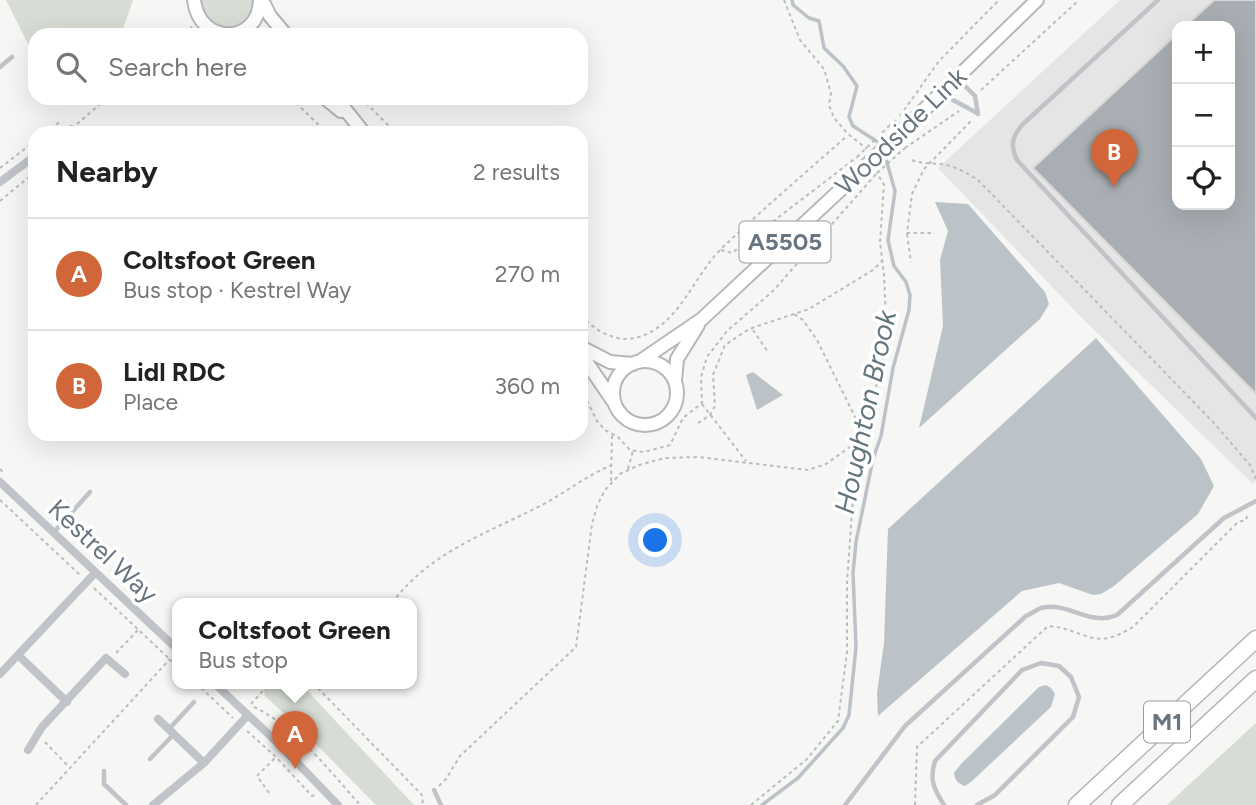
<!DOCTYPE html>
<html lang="en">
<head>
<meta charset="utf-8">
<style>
	body { margin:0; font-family:Figtree,sans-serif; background:#f6f6f6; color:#222 }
	.controls { position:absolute; right:21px; top:21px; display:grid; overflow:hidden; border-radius:14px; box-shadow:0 7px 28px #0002 }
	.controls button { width:63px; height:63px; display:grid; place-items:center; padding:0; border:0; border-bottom:2px solid #e0e0e0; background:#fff; color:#222; font:35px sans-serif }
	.you { position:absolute; left:656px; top:541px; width:24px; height:24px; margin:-18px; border:5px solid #fff; border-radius:50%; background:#1a73e8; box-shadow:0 0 0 10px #1a73e833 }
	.badge { display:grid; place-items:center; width:46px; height:46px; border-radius:50%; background:#d06639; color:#fff; font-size:23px; font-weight:700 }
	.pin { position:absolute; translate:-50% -58px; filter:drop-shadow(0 2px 4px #0008) }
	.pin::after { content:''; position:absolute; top:37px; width:24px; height:21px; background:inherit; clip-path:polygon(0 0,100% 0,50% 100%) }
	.popup { position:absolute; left:172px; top:598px; width:245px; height:91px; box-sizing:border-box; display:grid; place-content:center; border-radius:14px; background:#fff; filter:drop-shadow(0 2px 5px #0005); font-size:23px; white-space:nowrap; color:#767676 }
	.popup b { font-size:26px; color:#222 }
	.popup::after { content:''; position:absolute; left:50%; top:100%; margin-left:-14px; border:14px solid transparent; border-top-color:#fff }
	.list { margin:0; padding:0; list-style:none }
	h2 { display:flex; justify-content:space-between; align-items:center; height:91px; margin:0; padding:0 28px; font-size:30px }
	h2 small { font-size:23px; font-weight:400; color:#767676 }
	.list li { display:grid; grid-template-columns:46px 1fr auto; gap:21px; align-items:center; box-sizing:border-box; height:112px; padding:0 28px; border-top:2px solid #e0e0e0 }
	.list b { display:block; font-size:26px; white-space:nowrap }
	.list p { margin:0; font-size:23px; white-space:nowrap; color:#767676 }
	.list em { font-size:23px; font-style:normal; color:#767676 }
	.icon { flex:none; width:38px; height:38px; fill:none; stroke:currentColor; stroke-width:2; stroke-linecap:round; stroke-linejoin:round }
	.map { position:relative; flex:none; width:1256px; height:805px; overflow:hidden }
	.search { position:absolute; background:#fff; box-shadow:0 7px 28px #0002; left:28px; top:28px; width:560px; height:77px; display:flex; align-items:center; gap:18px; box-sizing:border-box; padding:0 24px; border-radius:21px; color:#767676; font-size:26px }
	.panel { position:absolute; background:#fff; box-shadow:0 7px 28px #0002; left:28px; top:126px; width:560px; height:315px; border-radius:21px }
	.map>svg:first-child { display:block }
	.built { fill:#e4e5e4; fill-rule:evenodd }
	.green { fill:#d7ddd5 }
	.water { fill:#bbc3c8 }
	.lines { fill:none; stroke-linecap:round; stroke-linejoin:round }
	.stream { stroke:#bbc3c8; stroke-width:3.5 }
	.building { fill:#a8aeb3; stroke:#d8d8d6; stroke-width:2 }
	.primary-casing { stroke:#b4b7bb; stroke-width:16 }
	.highway-casing { stroke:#b5b8bb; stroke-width:19 }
	.path { stroke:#babcbe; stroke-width:2; stroke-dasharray:3.5 3.5; stroke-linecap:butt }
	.lane { stroke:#c0c3c7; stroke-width:4.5 }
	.street { stroke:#c0c3c7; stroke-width:8 }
	.primary { stroke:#fff; stroke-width:12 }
	.highway { stroke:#fff; stroke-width:16 }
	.primary-bridge-casing { stroke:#b4b7bb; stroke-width:16; stroke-linecap:butt }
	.path-bridge { stroke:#babcbe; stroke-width:2; stroke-dasharray:3.5 3.5; stroke-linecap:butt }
	.primary-bridge { stroke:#fff; stroke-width:12 }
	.labels { text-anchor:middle; stroke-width:7; stroke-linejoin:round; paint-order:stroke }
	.shield { fill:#fff; stroke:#959ea7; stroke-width:2 }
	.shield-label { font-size:24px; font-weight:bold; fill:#687581 }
	.street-label { font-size:26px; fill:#687581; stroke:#fff }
	.water-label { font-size:28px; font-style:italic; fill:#64757e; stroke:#fff }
</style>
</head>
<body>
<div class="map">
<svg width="1256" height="805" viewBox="0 0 1256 805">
	<rect width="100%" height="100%" fill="#f6f6f4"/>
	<path class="built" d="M1120 0H1256V481L1253 484 1083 319 938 168ZM1177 26H1230V205H1177Z"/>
	<path class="green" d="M6 0H133L121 35H35V58Z
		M201 0H254C246 40 203 36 201 0Z
		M263 683H300L414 805H376L302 730 265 696Z
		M1256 723V805H1167Z"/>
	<path class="water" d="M935 202 968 204 1045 292 1049 304 1040 319 919 428 943 326 940 260 948 231Z
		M1096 338 1201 459 1214 486 1198 514 1114 586 1101 594 1093 595 1059 583 1022 591 878 716 877 693 884 643 888 529Z
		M753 372 783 395 757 410 746 375Z
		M1046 685 1051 688 1055 694 1051 707 971 782 965 786C958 783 955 781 954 773L961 764 1039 687Z"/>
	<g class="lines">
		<path class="stream" d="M792 0 793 5 809 18 819 21 824 48 843 66 857 86 849 117 853 126 881 144
			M762 805 798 778 843 728 849 715 856 647 853 573 856 542 873 459 881 436 893 368 909 310 910 295 906 282 894 266 888 240 895 191 884 152"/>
	</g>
	<path class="building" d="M1214 0H1256V394L1033 168 1177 34V205H1230V26H1186Z"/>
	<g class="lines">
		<g class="primary-casing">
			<path id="primary" d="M194 0C199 46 259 45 260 0
				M262 0 270 16 286 35
				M325 98 341 111
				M336 98 364 133
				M895 138 1037 0
				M581 347 610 362 633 364
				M581 354 613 401
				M613 393a32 32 0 1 1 64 0a32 32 0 1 1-64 0Z
				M639 362 702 319 868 164
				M675 381 677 359 698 325"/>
		</g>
		<g class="highway-casing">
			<path id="highway" d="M1077 805 1256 639
				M1120 805 1256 679"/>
		</g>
		<path class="path" d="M784 0 800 40 824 69 831 93 829 105 834 118 848 134 867 149
			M188 35 192 31 191 25
			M981 90 1079 0
			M291 98 327 133
			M361 98 396 133
			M900 116 939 61 999 0
			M77 124 107 98
			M889 126 896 120
			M45 133 58 123 61 124
			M905 148 959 111
			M912 160C922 164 930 163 941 164 955 166 967 173 978 180L1213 422 1250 465 1256 479
			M0 168 35 141
			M0 201 35 172
			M931 233H907L912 194 924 169 972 120
			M907 234 911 262
			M721 250 732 253 857 157
			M581 316C596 331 617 344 639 337 680 324 694 275 722 248 763 209 805 173 847 136
			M753 330 768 352
			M581 388 597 421 605 430 618 437 630 450 644 452 670 445 683 418 702 403 701 377 707 357 727 331 773 291 877 173
			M702 404 746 461
			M698 423 710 415 715 406 713 375 725 345 749 329 809 309 873 270 882 261
			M0 469 4 473
			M628 469 633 451
			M611 481 612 434
			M0 500 80 575
			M94 588 178 667
			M392 603C429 553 485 534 538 507 564 494 585 476 612 465
			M116 653 138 630
			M196 683 233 718
			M313 683 422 795 423 805
			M251 704 270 683
			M254 707C296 727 329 770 360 805
			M247 731 276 757 312 796 316 795
			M45 742 70 768
			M439 786 446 779 460 756 576 647 592 524 597 506 605 490 620 474 639 465 665 458 698 457 808 470 826 464 857 442 866 428 887 342 884 274 880 242 884 185 877 173
			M269 793 257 776 276 757
			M36 805 170 659
			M751 805 807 759 838 721 847 652V583L853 497 863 433 817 340 803 320 794 314
			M915 805 917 747 1048 626C1086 629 1094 653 1134 626L1238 522 1246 520 1247 516"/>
		<path class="lane" d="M1158 0 1022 125C1012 137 1010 145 1017 160L1256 418
			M0 67 12 57
			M957 78 975 96 978 114
			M942 94 977 113
			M54 532 90 492
			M169 729 194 702
			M150 759 173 735
			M104 771V784L126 805
			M434 790 441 805
			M845 805 905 726 1026 616C1031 614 1036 610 1041 608 1069 601 1089 627 1117 615L1224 518 1256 501
			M944 805C934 789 929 780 935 761L1022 670 1041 663 1059 666 1071 677 1079 697 1073 717 995 795 977 805"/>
		<path class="street" d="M66 133 71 129
			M0 182 35 156
			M0 482 178 650
			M18 655 67 702
			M0 674 95 573
			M214 683 279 744 338 805
			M158 719 204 763
			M28 750 42 727 106 658 125 674
			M153 805 204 763 248 715"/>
		<use href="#primary" class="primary"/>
		<use href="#highway" class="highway"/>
		<g class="primary-bridge-casing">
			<path id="primary-bridge" d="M868 164 895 138"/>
		</g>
		<path class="path-bridge" d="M857 157 889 126
			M877 173 905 148"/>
		<use href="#primary-bridge" class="primary-bridge"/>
	</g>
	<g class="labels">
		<g class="shield">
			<rect x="739.5" y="221.5" width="91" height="41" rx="5"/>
			<rect x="1144" y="701.5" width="46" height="41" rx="5"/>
		</g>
		<g class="shield-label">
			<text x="785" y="250">A5505</text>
			<text x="1167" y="730">M1</text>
		</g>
		<g class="street-label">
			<text transform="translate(901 131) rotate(-44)" y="9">Woodside Link</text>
			<text transform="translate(103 551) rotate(43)" y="9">Kestrel Way</text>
		</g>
		<g class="water-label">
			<text transform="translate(865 412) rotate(-78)" y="10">Houghton Brook</text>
		</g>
	</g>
</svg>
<div class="controls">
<button>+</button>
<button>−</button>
<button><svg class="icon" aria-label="locate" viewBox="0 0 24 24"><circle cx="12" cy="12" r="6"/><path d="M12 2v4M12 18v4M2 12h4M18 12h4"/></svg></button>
</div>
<div class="you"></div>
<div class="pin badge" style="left:295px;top:769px">A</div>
<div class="popup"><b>Coltsfoot Green</b>Bus stop</div>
<div class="pin badge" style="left:1114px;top:187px">B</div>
<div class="search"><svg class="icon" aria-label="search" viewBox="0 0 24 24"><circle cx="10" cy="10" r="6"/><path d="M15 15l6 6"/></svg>Search here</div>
<section class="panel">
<h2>Nearby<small>2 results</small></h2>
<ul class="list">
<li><span class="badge">A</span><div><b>Coltsfoot Green</b><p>Bus stop · Kestrel Way</p></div><em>270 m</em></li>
<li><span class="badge">B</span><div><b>Lidl RDC</b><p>Place</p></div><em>360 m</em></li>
</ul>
</section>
</div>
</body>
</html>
